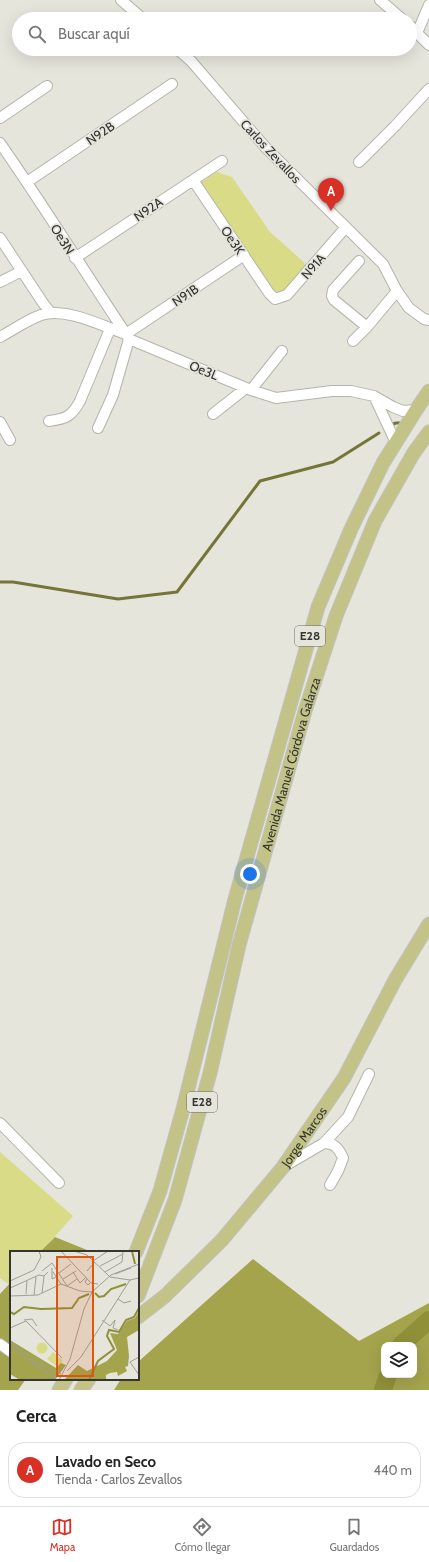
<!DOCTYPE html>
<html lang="es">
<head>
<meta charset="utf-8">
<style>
	body { margin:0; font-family:Cabin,sans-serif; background:#f6f6f6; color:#222 }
	.controls { position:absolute; right:12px; bottom:12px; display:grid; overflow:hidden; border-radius:8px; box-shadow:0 4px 16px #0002 }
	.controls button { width:36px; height:36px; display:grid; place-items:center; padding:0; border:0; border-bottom:1px solid #e0e0e0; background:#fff; color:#222; font:20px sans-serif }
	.you { position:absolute; left:250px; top:874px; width:14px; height:14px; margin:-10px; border:3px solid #fff; border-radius:50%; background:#1a73e8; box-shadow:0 0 0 6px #1a73e833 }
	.badge { display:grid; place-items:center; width:26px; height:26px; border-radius:50%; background:#d93025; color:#fff; font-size:13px; font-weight:700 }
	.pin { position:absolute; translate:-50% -33px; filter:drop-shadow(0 1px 2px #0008) }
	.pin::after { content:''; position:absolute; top:21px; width:14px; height:12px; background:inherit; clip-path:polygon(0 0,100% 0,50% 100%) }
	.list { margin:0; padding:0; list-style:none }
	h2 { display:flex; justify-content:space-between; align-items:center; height:52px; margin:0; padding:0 16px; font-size:17px }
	h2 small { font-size:13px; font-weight:400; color:#767676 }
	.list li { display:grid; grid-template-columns:26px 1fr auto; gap:12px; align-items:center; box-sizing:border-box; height:56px; margin:0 8px 8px; padding:0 8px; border:1px solid #e0e0e0; border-radius:16px }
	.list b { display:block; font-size:15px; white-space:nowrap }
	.list p { margin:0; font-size:13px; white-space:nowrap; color:#767676 }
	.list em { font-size:13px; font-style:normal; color:#767676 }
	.icon { flex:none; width:22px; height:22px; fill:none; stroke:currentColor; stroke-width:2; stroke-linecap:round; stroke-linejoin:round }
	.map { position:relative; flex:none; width:429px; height:1390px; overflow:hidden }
	.search { position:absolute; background:#fff; box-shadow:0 4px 16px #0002; left:12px; right:12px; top:12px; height:44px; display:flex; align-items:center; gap:10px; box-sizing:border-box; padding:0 14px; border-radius:22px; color:#767676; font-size:15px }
	.sheet { height:116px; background:#fff }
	nav { display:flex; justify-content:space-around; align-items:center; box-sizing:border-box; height:56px; border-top:1px solid #e0e0e0; background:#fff; font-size:11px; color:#767676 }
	nav a { display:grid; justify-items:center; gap:2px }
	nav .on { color:#d93025 }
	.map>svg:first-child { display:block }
	.green { fill:#dadb86 }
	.forest { fill:#a4a44d; fill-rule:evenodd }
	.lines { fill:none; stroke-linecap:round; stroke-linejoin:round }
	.stream { stroke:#757537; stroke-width:3 }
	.river { stroke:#909039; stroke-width:18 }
	.minor-casing { stroke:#b3b4ab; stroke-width:12 }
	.major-casing { stroke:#c2c2c2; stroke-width:15 }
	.minor { stroke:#fff; stroke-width:10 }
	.major { stroke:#c3c388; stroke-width:13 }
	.labels { text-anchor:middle; stroke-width:3.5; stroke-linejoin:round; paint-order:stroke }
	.shield { fill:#e5e5dc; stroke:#6a6a65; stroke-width:1 }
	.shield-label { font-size:12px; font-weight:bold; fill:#353532 }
	.street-label { font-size:13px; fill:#353532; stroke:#e5e5dc }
	.inset-river { fill:none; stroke:#909039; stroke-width:2 }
	.inset-road { fill:none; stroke:#9f9f98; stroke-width:1 }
	.view { fill:#df570e; fill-opacity:0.15; stroke:#df570e; stroke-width:2 }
	.inset-edge { fill:none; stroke:#353532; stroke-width:2 }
</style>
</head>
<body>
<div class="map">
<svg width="429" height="1390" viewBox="0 0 429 1390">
	<rect width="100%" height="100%" fill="#e5e5dc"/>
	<path class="green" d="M217 172 232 177 270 232 307 265 289 289 281 293 271 290 201 182Z
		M0 1152 73 1216 41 1252H11V1286L0 1278Z"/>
	<path class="forest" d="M55 1237 92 1252H40Z
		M253 1259 359 1341 429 1303V1390H114L121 1379H138V1362ZM384 1345H414V1375H384Z
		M11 1282V1379H26L18 1390H0V1294Z"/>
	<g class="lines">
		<path class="stream" d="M393 424 396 423H404
			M0 582H13L118 599 177 592 260 481 333 462 379 433"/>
		<path class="river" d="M401 1345 429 1320
			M383 1390 388 1375"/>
		<g class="minor-casing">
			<path id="minor" d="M121 0 143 19
				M380 0 402 19
				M410 26 429 45
				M417 33 429 5
				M177 49 191 61 266 148 383 264 397 291 409 308 424 319 429 320
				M0 118 47 86
				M0 143C44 206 84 271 126 334L244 255
				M359 162 395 126 429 89
				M193 180 269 293 275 299 287 295 346 227
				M27 182 172 84
				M0 238 43 303 51 313
				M75 258 222 161
				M359 261 333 290 332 296 334 300 367 327 397 291
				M0 282 22 271
				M0 337C13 330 27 320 41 315 66 307 102 326 126 334L129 339 251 390 276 398 332 391H351L374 396 393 407 403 411 416 410
				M353 341 367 327
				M251 390 282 351
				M374 396 396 443
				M213 414 246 388
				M49 421C66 419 72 416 80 401L110 329
				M0 422 10 440
				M98 428 113 395 129 339
				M0 1123 59 1183
				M324 1143C335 1143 339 1149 343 1158L338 1171 330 1185
				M283 1167 324 1143 348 1117 369 1074
				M0 1344 11 1352"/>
		</g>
		<g class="major-casing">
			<g id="major">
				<path d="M136 1252 160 1191 183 1109 235 899 318 607 351 529 383 463 416 410 429 391"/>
				<path id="s1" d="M138 1296 175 1200 210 1073 239 945 305 711 336 616 375 521 413 454 429 432"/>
				<path id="s2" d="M138 1317 165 1296 222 1240 283 1167 344 1078 395 980 429 924"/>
				<path d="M59 1390 66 1379"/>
				<path d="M81 1390 89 1379"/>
			</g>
		</g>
		<use href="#minor" class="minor"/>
		<use href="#major" class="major"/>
	</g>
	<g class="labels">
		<g class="shield">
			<rect x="295" y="626" width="30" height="20" rx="3"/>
			<rect x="187" y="1092" width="30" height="20" rx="3"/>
		</g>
		<g class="shield-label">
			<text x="310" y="640">E28</text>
			<text x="202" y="1106">E28</text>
		</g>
		<g class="street-label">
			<text transform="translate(100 133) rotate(-34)" y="5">N92B</text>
			<text transform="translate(271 151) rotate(47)" y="5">Carlos Zevallos</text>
			<text transform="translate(148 209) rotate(-34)" y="5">N92A</text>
			<text transform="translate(63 239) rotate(58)" y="5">Oe3N</text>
			<text transform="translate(233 240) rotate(56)" y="5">Oe3K</text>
			<text transform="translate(313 266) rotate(-49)" y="5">N91A</text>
			<text transform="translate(185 295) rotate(-34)" y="5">N91B</text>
			<text transform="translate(204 370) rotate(22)" y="5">Oe3L</text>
			<text dy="5" stroke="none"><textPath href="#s1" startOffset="554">Avenida Manuel Córdova Galarza</textPath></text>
			<text dy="5" stroke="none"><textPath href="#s2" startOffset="246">Jorge Marcos</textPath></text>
		</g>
	</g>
	<g transform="translate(10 1251)">
		<rect width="129" height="129" fill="#e5e5dc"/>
		<path d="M26.5 97a5.5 5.5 0 1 1 11 0a5.5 5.5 0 1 1-11 0ZM43 101 53 110 48 116 37 108Z" fill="#dadb86"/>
		<path d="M129 60V79L117 86 119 105 118 115 115 116 117 120 108 125 107 121 100 122 96 124V129H54L68 114 77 120 97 110 107 99 100 82 108 83 117 70 125 67ZM0 89 46 117 51 112 56 114 45 129H10L0 123Z" fill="#a4a44d"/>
		<path class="inset-river" d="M122 0 125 13M85 42 89 46 94 45 101 38 116 33M0 61 4 63 14 56 31 58 62 57 69 47 79 43M79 129 88 110 104 98 97 85 99 79 109 81 116 69 124 66 129 57"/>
		<path class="inset-road" d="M51 0 81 32 88 33M64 0 77 4 99 25M83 10 98 0M90 15 113 3M42 17V28L46 26M32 20 42 12 57 35 67 28M77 20 85 11M43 21 51 33M63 21 70 32 76 26M95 21 112 11 113 0M49 22 61 13M105 23 121 17M100 26 120 29 129 27M53 28 66 20M77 28 75 31 78 34 81 31M0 30 24 19 31 6 29 0M0 37 29 24 34 25M32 42 34 25 38 21M16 43 17 30M24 44 26 26M0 45 28 44 51 33 70 40 82 41M108 48 114 52 121 50M14 69 22 68 27 75M92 69 100 75 105 69 103 77 108 79M0 77 16 70 52 107M0 90 24 110 51 123M0 96 43 126 49 125M129 106 120 111 129 124M57 120 71 106 120 29M49 129 60 108 74 58 82 41 101 24 129 13"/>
		<path class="view" d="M47 6H83V125H47Z"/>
		<rect width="129" height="129" class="inset-edge"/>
	</g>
</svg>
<div class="controls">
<button><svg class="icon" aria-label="layers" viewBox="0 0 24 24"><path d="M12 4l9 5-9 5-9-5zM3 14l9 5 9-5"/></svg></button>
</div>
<div class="you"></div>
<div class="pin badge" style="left:331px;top:211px">A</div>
<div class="search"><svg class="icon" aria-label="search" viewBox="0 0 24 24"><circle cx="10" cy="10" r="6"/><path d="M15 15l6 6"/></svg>Buscar aquí</div>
</div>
<section class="sheet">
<h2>Cerca<small></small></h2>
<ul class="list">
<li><span class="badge">A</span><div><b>Lavado en Seco</b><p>Tienda · Carlos Zevallos</p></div><em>440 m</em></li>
</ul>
</section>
<nav>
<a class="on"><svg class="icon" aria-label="map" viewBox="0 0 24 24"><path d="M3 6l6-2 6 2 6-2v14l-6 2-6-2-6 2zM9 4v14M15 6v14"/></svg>Mapa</a>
<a><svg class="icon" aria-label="directions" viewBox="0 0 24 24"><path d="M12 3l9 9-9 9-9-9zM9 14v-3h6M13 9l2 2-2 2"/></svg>Cómo llegar</a>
<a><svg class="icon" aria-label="saved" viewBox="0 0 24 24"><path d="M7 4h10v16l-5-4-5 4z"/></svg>Guardados</a>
</nav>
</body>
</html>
